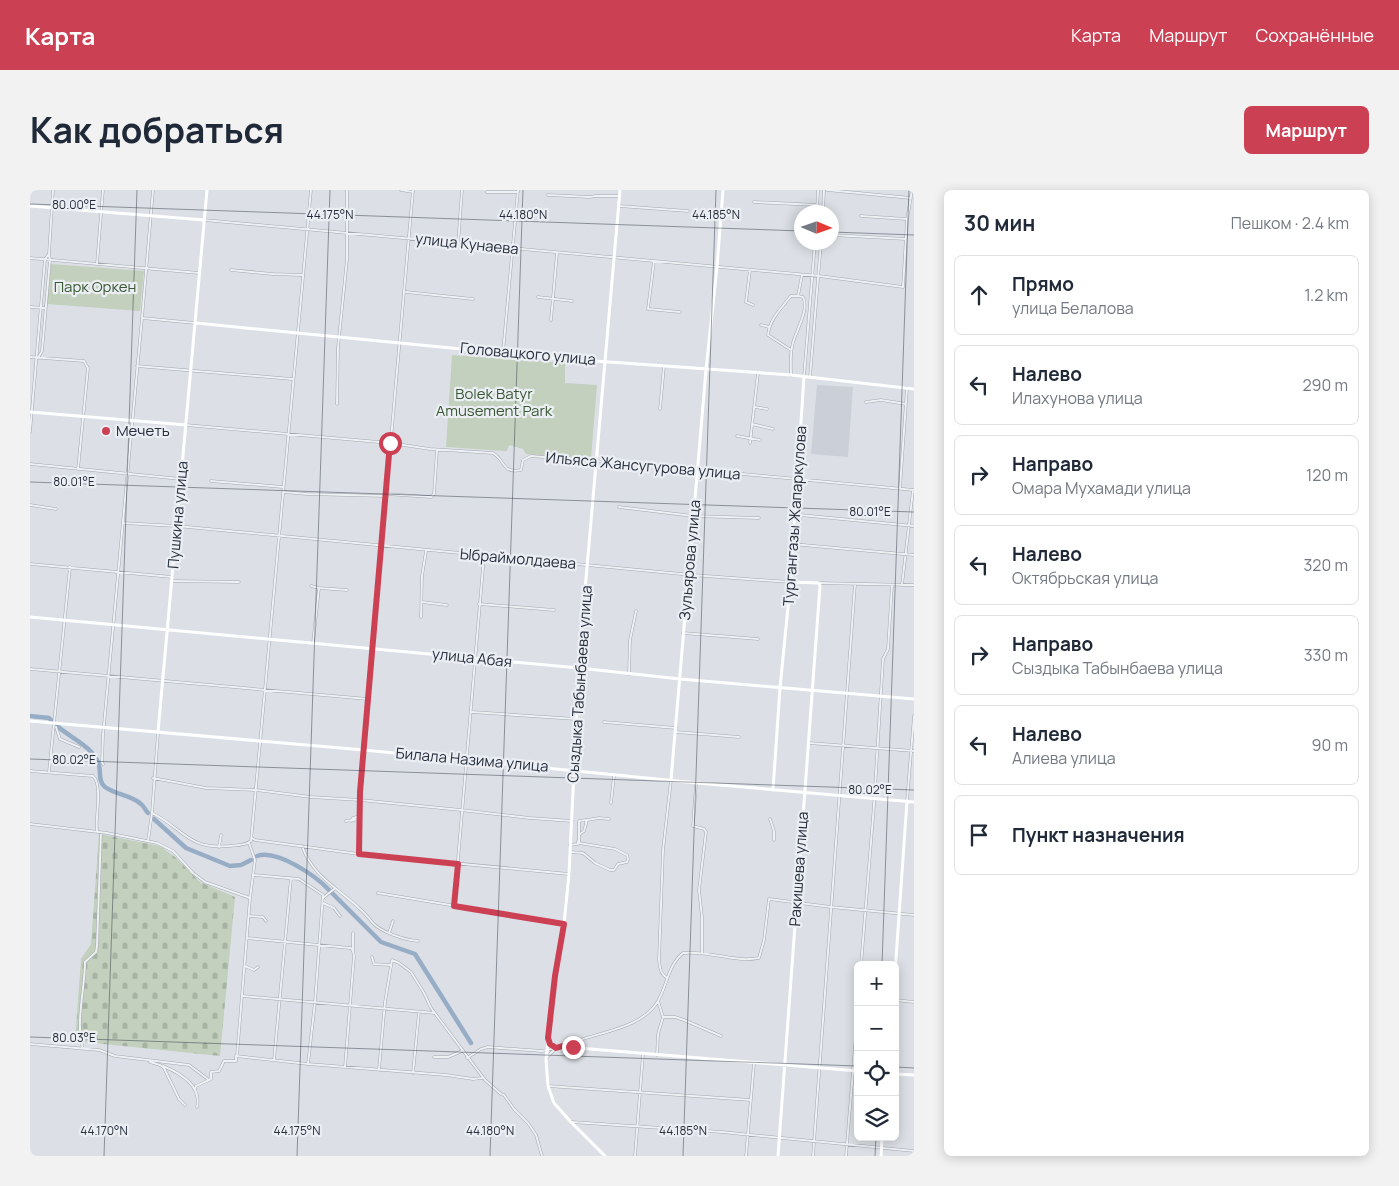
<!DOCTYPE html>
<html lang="ru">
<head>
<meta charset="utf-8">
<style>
	body { margin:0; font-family:Manrope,sans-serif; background:#f2f2f3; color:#1f2937 }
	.controls { position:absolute; right:15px; bottom:15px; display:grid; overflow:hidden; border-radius:8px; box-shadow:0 2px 12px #0003 }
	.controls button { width:45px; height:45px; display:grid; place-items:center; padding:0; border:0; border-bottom:1px solid #e0e1e3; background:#fff; color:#1f2937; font:25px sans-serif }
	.compass { position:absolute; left:764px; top:15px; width:45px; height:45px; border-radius:50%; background:#fff; box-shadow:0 2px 12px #0003; rotate:92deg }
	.stop { position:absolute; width:15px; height:15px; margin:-11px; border:4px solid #cc4054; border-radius:50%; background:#fff }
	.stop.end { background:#cc4054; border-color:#fff; box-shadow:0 1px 5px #0008 }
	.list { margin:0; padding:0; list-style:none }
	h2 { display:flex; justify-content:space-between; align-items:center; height:65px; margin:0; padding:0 20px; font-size:21px }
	h2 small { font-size:16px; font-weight:400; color:#747a83 }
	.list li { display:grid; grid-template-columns:32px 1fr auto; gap:15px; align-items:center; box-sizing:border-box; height:80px; margin:0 10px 10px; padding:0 10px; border:1px solid #e0e1e3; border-radius:8px }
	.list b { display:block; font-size:19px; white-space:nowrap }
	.list p { margin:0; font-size:16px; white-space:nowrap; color:#747a83 }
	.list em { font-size:16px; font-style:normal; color:#747a83 }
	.icon { flex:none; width:28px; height:28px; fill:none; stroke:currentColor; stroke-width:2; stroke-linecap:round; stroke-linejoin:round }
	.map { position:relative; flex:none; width:884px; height:966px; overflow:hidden; border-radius:8px }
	header { display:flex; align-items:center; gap:30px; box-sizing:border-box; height:70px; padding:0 25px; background:#cc4054; color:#fff }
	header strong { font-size:24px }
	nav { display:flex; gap:28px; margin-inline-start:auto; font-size:18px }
	.intro { display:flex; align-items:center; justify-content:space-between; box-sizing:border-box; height:120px; padding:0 30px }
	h1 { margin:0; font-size:35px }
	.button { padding:12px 22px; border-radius:8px; background:#cc4054; color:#fff; font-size:18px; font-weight:700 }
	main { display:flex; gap:30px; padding:0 30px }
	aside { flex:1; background:#fff; border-radius:8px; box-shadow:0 2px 12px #0003 }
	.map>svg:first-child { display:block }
	.built { fill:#cacfd8 }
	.cemetery { fill:url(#cemetery-stones) }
	.park { fill:#c2d0bd }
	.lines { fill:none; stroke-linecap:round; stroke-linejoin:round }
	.river { stroke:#97adc6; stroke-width:4.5 }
	.street-casing { stroke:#a2a7b0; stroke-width:3 }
	.street { stroke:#eef1f4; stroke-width:2 }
	.secondary { stroke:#fff; stroke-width:3 }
	.route { stroke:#cc4054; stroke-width:6 }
	.ticks { fill:none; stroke:#262e3c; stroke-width:1; stroke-opacity:0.45 }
	.poi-dot { fill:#cc4054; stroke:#ebeff4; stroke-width:2 }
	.labels { text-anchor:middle; stroke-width:4.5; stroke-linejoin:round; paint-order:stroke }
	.street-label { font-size:15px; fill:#262e3c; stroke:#ebeff4 }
	.park-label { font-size:15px; fill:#3a5733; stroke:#ebeff4 }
	.poi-label { font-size:15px; fill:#262e3c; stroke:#ebeff4; text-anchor:start }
	.ticks-label { font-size:12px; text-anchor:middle; fill:#262e3c; stroke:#ebeff4; stroke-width:4.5; stroke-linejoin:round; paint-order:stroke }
</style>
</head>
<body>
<header>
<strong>Карта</strong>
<nav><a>Карта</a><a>Маршрут</a><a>Сохранённые</a></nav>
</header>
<div class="intro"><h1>Как добраться</h1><a class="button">Маршрут</a></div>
<main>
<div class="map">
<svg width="884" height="966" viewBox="0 0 884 966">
	<defs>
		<pattern id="cemetery-stones" width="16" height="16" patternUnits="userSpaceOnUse" patternTransform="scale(1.25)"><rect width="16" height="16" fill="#c2d0bd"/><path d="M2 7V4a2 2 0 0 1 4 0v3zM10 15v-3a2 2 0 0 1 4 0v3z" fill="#a7b3a3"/></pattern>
	</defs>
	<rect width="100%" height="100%" fill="#dce0e6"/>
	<path class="built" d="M787 195 823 197 818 267 781 264Z"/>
	<path class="cemetery" d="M69 644 130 656 145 667 170 692 205 707 190 866 45 851 51 769 61 754Z"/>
	<path class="park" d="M21 74 114 81 110 121 17 114Z
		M422 165 535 173V193L567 195 561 269 496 264 493 259 479 255 477 261H475L416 257Z"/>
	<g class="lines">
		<path class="river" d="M0 526 19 528 22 531
			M26 535C40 548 63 556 69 575 71 583 68 591 75 597 86 605 101 605 111 614 114 616 115 620 118 623
			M124 629 156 658 200 676 211 675 221 670
			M227 666C247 659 286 686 299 700
			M302 703 351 752 385 764 441 853"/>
		<g class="street-casing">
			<path id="street" d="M371 0 383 2
				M797 0 881 8
				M457 2H488
				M518 5 560 7 565 6H589
				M724 12 788 15
				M589 16 658 21
				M787 22 788 0
				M793 22 794 0
				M831 26 877 29
				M174 30 789 86 873 97 877 30 882 0
				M802 45 876 49
				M428 54 432 0
				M0 68 169 83
				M624 71 618 119 650 122
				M67 74 73 0
				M201 80 243 84 272 85
				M720 80 716 112 723 115
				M376 102 443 109
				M508 107 542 111
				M0 117 15 118
				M112 128 165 133
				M521 130 527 63
				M731 135 739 137
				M761 160 738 145C739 130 752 117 761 106H768
				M473 162 488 0
				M0 167 54 171 58 178 48 279
				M8 168 12 161 20 70 19 64 23 0
				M107 176 262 189
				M761 185C761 176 760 166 762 157 764 143 780 121 773 107L768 106 772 85
				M774 187 785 52
				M780 187 791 52
				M836 212 851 210 876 214
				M307 214 308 157 317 69V0
				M725 217 737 219
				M630 219 634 176
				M722 234 743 239
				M156 235 360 253 400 259 463 263C475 270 472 284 491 280L493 270 501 266 628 276 884 300
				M0 242 15 69 19 64
				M707 246 730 250
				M720 253 728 183
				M0 274 151 289
				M181 291 253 297
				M870 298 877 198
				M254 302 277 304 356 306
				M356 304 401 307 404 304 407 260
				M0 315 26 319
				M589 317 663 326 729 328
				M770 325 884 336
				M93 333 147 336 662 385 760 392
				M762 354 884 365
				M768 354 773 289
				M0 374 142 387
				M142 391 209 392
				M789 393 884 395
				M872 395 883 300
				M281 396 289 398
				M392 412 417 415
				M449 414 524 420
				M391 427 392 386 396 361
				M653 443 728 449
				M283 453 289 398 317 400
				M0 479 338 509
				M599 484 600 450 606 421
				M442 522 546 529
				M574 532 646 538
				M26 537 30 549 49 557
				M646 542 709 547
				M779 553 884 561
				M73 574 72 572 73 545 112 128 123 0
				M0 581 63 586C73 595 65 627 67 641
				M19 582 40 377
				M123 588 176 598 226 600 281 607 330 610 431 620 500 628 542 631
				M666 594 663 636 674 639 676 642 669 700 672 727V763
				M877 611 884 526
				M581 613 584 586
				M122 623C153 638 158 660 199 656 207 655 214 656 221 651L281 0
				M740 629 744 641V650
				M316 631 330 629
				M321 631 323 628 330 626
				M0 634 77 643 127 653 143 661 163 683 175 692 220 708
				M550 644 554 641 557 630 569 628 579 629
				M222 648 225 650 329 664 539 684
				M118 651 122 623 128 543
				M540 655 548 654V651
				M272 656C283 687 307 697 329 718 334 722 338 727 342 732 350 742 375 750 388 751
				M189 657 191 645
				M541 662 553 663 565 673 580 680H584L588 674 597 672 598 669 597 665 585 659 549 653V631L556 630V633
				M329 664 330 614 338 509 383 0
				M223 685 269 689 293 705 285 812 278 874
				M348 703 534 734
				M293 708 304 699
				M293 713 304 718 310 726
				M424 716 454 366
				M219 726 233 727 236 731
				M323 743V761
				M359 743 363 731
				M217 748 320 758
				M342 767 344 774 360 775
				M831 775 844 615 853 469 858 459 862 395
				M215 776 224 780 228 777
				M637 788C630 784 630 777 629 770L633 660 641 590
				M213 806 405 823
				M865 810 884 812
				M633 827H645L654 830 691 846
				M0 854 69 860 85 866 159 875 179 890 181 889V882L189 881 194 871H206V866
				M539 854C567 842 612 839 628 811 637 796 638 775 653 763 678 760 704 773 729 768L734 750 739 709 801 717 884 725
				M53 859C45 834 55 798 55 772L66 762 67 756 71 642
				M627 865 628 844 633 827 628 811
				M206 866 278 874 416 885 443 889 452 888
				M207 866 220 708 225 670 219 653
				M404 867H418L432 861
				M517 867 524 860
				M437 868 451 859 458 857 512 861 526 858
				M244 870 261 688
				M120 872 130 875 134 878 149 909 155 915
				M133 876C150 883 172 895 167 917
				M315 877 324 766 323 761 321 758
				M349 880 355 812 362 770 369 773 381 782 394 803 401 818 455 890
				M383 883 389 822
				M455 890 471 904 474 905 484 919 498 933 506 945 512 966
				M518 896 721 910
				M165 899 166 896 179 890
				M542 932 692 942 884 961
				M605 966 613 864
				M716 966 724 873
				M783 966 825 394
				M816 966 828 820"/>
		</g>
		<use href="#street" class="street"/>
		<path class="secondary" d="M0 16 174 30
			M166 133 523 168 761 185 884 199
			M0 222 156 235
			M0 427 549 478 650 489 884 509
			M0 531 334 560 667 593 884 612
			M128 542 177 0
			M641 590 676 180 687 77 693 0
			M743 600 750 498 760 397 774 187
			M865 783 877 611
			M518 849 520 854 526 858 539 854 548 858 828 881
			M865 884 884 885
			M575 966 540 931 524 913 518 896 516 870 525 787 534 734 539 684 550 457 590 0
			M748 966 790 396 789 393 760 392
			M851 966 852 947"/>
	</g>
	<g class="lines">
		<path class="route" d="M360 253 330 602 329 664 428 674 424 716 534 734 525 786 518 848 520 854 526 858 539 854 543 857"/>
	</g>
	<path class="ticks" d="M0 14 772 41M802 42 884 45M0 292 884 322M0 569 884 600M852 775 879 0M0 847 828 876M865 877 884 878M74 966 107 0M267 966 300 0M460 966 493 0M653 966 686 0M845 966 846 947"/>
	<circle class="poi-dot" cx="76" cy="241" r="5"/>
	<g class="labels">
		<g class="street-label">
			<text transform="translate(437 54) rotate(6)" y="5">улица Кунаева</text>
			<text transform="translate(498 164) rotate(5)" y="5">Головацкого улица</text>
			<text transform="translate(613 276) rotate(5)" y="5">Ильяса Жансугурова улица</text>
			<text transform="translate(148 325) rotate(-85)" y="5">Пушкина улица</text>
			<text transform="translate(765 326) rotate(-86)" y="5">Тургангазы Жапаркулова</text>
			<text transform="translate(488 369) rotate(5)" y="5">Ыбраймолдаева</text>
			<text transform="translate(660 370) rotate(-85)" y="5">Зульярова улица</text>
			<text transform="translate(442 468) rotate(6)" y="5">улица Абая</text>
			<text transform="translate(550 494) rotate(-86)" y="5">Сыздыка Табынбаева улица</text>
			<text transform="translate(442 570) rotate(5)" y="5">Билала Назима улица</text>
			<text transform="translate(769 679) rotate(-86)" y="5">Ракишева улица</text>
		</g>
		<g class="park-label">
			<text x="65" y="102">Парк Оркен</text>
			<text x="464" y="209">Bolek Batyr<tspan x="464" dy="17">Amusement Park</tspan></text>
		</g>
		<g class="poi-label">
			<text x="86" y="246">Мечеть</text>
		</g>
	</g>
	<g class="ticks-label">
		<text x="44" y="19">80.00°E</text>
		<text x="300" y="29">44.175°N</text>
		<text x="493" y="29">44.180°N</text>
		<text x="686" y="29">44.185°N</text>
		<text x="44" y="296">80.01°E</text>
		<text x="840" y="326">80.01°E</text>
		<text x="44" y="574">80.02°E</text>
		<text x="840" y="604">80.02°E</text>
		<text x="44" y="852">80.03°E</text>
		<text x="74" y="945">44.170°N</text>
		<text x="267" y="945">44.175°N</text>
		<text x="460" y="945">44.180°N</text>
		<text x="653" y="945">44.185°N</text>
	</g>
</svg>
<div class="controls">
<button>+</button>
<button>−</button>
<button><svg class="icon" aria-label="locate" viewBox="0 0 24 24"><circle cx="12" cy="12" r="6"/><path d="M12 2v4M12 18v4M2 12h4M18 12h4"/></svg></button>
<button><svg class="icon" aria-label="layers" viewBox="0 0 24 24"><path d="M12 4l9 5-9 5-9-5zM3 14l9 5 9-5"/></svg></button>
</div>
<svg class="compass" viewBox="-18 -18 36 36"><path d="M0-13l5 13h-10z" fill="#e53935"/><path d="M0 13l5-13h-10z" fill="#747a83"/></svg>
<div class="stop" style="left:360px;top:253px"></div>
<div class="stop end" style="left:543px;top:857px"></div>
</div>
<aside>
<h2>30 мин<small>Пешком · 2.4 km</small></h2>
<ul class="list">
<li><svg class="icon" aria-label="ahead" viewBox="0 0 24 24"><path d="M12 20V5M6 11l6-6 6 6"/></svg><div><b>Прямо</b><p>улица Белалова</p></div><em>1.2 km</em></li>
<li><svg class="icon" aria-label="left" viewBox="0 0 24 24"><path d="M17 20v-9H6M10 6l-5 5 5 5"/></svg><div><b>Налево</b><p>Илахунова улица</p></div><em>290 m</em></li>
<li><svg class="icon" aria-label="right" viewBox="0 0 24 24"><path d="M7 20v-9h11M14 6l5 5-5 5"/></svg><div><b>Направо</b><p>Омара Мухамади улица</p></div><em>120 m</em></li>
<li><svg class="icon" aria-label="left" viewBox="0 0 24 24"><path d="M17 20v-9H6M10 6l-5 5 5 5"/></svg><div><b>Налево</b><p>Октябрьская улица</p></div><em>320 m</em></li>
<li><svg class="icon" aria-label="right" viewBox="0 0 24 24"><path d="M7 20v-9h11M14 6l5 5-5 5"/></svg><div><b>Направо</b><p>Сыздыка Табынбаева улица</p></div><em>330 m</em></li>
<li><svg class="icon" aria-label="left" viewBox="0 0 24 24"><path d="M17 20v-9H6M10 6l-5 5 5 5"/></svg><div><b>Налево</b><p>Алиева улица</p></div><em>90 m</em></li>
<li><svg class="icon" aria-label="arrive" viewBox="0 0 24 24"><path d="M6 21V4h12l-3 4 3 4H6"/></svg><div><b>Пункт назначения</b></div></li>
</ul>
</aside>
</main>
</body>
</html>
